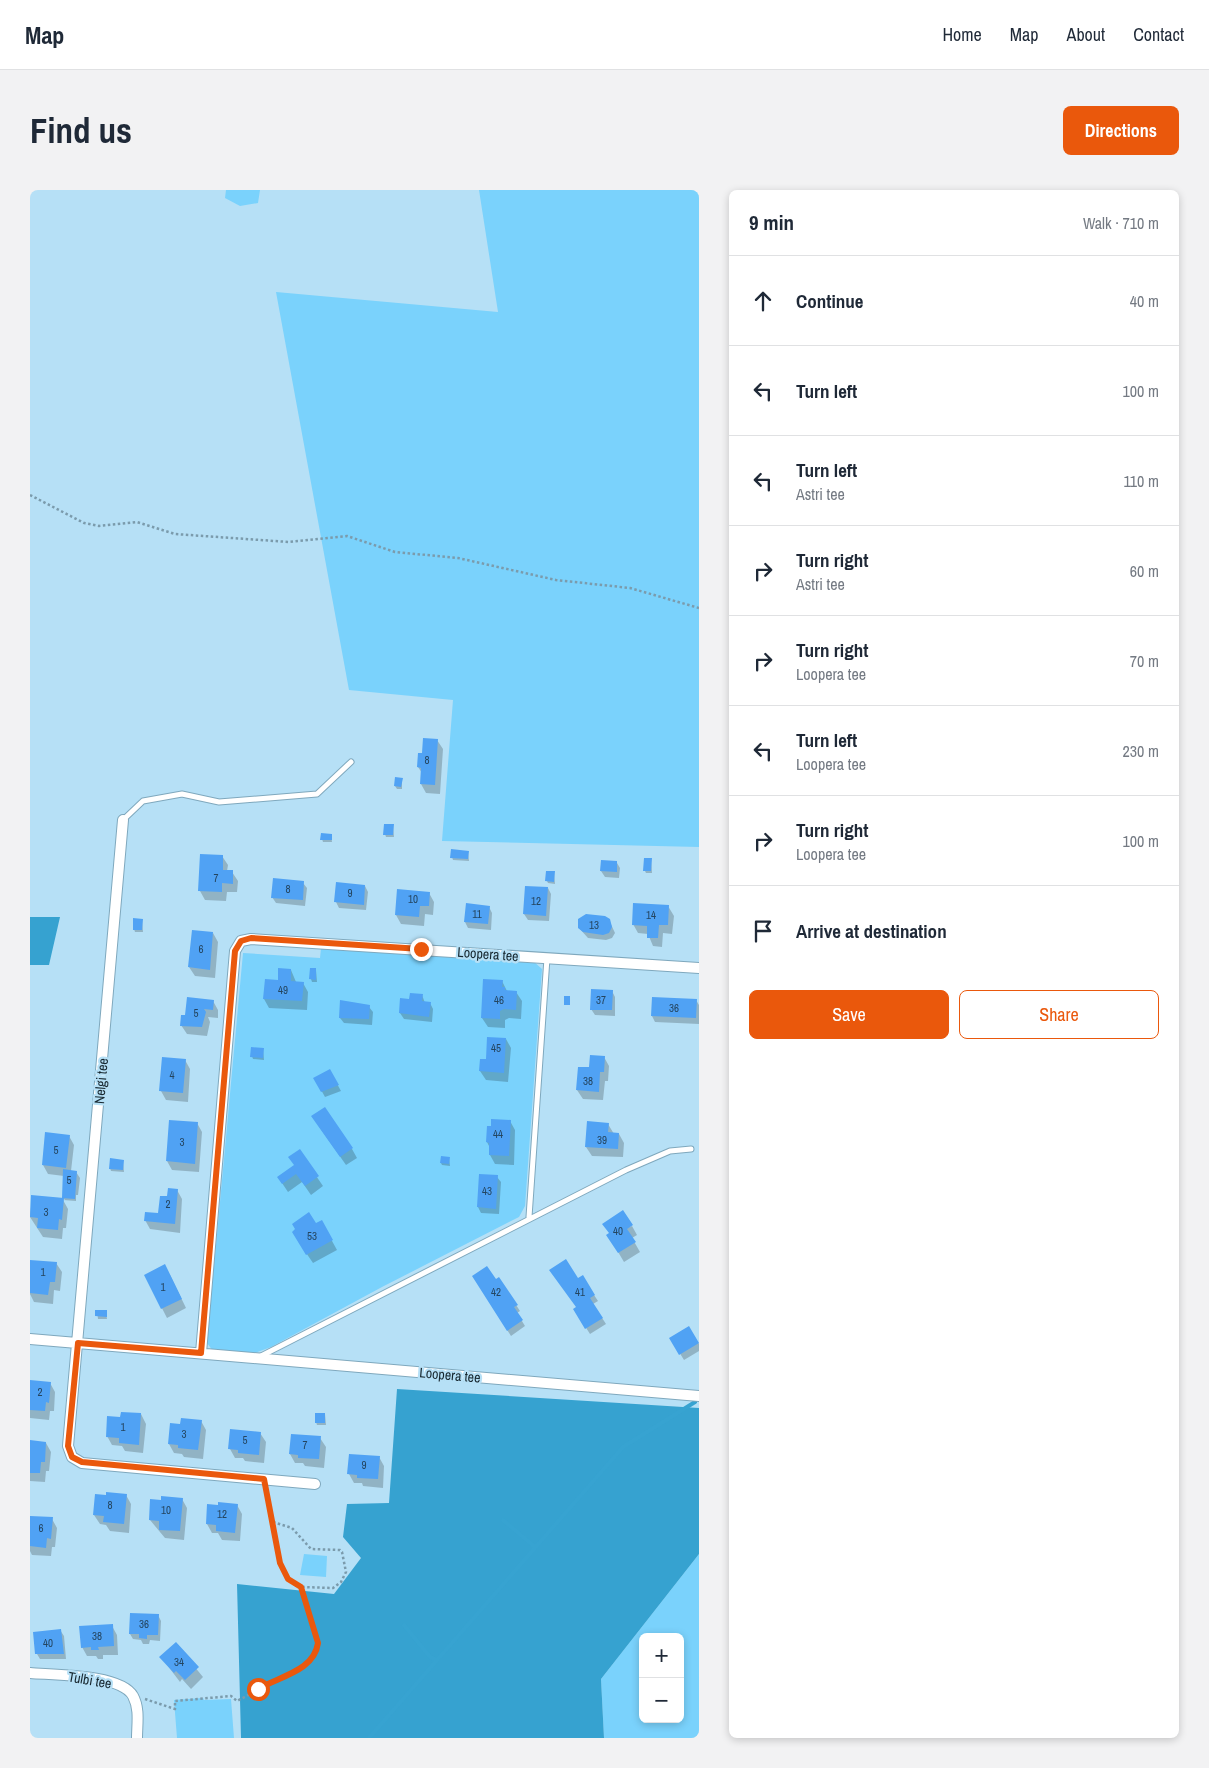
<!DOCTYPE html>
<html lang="en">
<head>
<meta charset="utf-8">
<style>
	body { margin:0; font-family:"Archivo Narrow",sans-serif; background:#f2f2f3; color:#1f2937 }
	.controls { position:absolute; right:15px; bottom:15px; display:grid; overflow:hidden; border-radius:8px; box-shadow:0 2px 8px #0003 }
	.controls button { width:45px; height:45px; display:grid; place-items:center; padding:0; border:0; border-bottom:1px solid #e0e1e3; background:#fff; color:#1f2937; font:25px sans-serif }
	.stop { position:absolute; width:15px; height:15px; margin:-11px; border:4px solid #ea580c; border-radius:50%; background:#fff }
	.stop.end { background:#ea580c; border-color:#fff; box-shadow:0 1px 5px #0008 }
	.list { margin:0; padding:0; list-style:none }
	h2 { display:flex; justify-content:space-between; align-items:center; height:65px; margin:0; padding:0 20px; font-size:21px }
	h2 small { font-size:16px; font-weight:400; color:#747a83 }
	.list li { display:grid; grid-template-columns:32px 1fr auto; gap:15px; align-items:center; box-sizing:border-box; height:90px; padding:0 20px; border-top:1px solid #e0e1e3 }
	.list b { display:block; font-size:19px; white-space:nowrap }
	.list p { margin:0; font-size:16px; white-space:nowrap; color:#747a83 }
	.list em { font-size:16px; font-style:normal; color:#747a83 }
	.actions { display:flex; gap:10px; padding:15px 20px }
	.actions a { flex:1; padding:11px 0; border:1px solid #ea580c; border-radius:8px; text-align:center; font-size:18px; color:#ea580c }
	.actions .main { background:#ea580c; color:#fff }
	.icon { flex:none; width:28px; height:28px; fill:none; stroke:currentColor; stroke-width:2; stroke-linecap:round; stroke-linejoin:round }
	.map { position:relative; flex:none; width:669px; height:1548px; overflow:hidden; border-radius:8px }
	header { display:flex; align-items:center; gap:30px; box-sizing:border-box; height:70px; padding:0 25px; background:#fff; border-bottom:1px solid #e0e1e3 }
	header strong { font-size:24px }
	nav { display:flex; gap:28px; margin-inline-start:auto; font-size:18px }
	.intro { display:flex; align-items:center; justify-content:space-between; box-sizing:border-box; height:120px; padding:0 30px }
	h1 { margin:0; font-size:35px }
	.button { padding:12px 22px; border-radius:8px; background:#ea580c; color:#fff; font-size:18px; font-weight:700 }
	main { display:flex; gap:30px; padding:0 30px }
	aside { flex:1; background:#fff; border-radius:8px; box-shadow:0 2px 8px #0003 }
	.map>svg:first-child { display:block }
	.green { fill:#7ad2fc; fill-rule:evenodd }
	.forest { fill:#36a2d0 }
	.shadow { fill:#0003 }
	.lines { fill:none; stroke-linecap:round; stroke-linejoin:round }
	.stream { stroke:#37a3d1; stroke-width:4 }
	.building { fill:#50a2f4 }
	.service-casing { stroke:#7fa8bd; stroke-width:7 }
	.minor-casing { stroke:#7fa8bd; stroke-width:12 }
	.path { stroke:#7b9bac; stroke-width:2.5; stroke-dasharray:2.5 2.5; stroke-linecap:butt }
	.service { stroke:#fff; stroke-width:5 }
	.minor { stroke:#fff; stroke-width:10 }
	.route { stroke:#ea580c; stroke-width:6 }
	.labels { text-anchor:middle; stroke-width:4.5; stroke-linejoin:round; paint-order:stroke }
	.number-label { font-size:11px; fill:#244560 }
	.street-label { font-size:14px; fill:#16262e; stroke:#b6e0f6 }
</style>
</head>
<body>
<header>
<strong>Map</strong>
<nav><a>Home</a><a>Map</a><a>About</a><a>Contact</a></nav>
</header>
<div class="intro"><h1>Find us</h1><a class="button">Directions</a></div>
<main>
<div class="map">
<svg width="669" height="1548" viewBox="0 0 669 1548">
	<rect width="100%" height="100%" fill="#b6e0f6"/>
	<path class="green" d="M196 0H230L228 13 210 16 195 8Z
		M449 0H669V657L412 651 423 510 319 500 246 102 468 122Z
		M291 758 503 771 512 779 495 1016 489 1027 352 1097 241 1157 222 1164 183 1161 177 1153 213 763 290 768Z
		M274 1364 297 1366 296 1387 270 1385Z
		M669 1364V1548H574L571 1489ZM613 1447H650V1529H613Z
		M173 1508 174 1510 201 1509 204 1548H147L144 1510Z"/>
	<path class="forest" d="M0 727H30L19 775H0Z
		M367 1199 669 1218V1364L571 1489 574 1548H211L207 1394 304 1404 331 1368 313 1347 317 1314 359 1313Z"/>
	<path class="shadow" d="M407 550 413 559 410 604 396 603 391 594 392 583 388 577 393 565Z
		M372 589V599H367L365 596Z
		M363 636 364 647H356L355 644Z
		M301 645 302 652H293L292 649Z
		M438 662 439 671 423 670 422 667Z
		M192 666 198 675 197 681 202 682 208 691 207 702H197L196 711 175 710 170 701Z
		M621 669 622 683H616L615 681Z
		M587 673 590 678 589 688 575 687 571 681Z
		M524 683 525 694 518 693 517 691Z
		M273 693 277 698 275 716 246 713 242 707Z
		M335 696 338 702 336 720 309 718 306 712Z
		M518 698 521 704 519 731 498 730 494 724Z
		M399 703 404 712 403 725 395 724 394 736 371 734 366 725Z
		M638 716 644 726 642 744 633 743 632 757 623 756 618 744 608 743 603 734Z
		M459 717 462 723 461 740 438 738 435 732Z
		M112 730 113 742H105L104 739Z
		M579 730 585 743 582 748 576 750 558 748 549 738Z
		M183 743 188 752 185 788 165 786 159 777Z
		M261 780 266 792 273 793 278 802 277 820 239 818 234 809Z
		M286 780 287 792H282L281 789Z
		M472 791 477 801 486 802 492 811 491 829 479 828 475 830V838L458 837 452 828Z
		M582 801 585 807V826L565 825 561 819Z
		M392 805 395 813H400L403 819 402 832 374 829 370 823 380 810Z
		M666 810 669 815V834L625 832 622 826Z
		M183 811 188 820V828L178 827 180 832 177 846 157 844 151 835 156 826Z
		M339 817 343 822 342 835 314 833 310 828Z
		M476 849 481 858 478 892 456 890 450 881Z
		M233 859 234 870 223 869 222 866Z
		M574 867 579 876 578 891H575L573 910 553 909 547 900 560 879Z
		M155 870 160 879 158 912 136 910 131 901Z
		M300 881 311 901 295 907 285 889Z
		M480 931 485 940 484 975 465 974 460 965V958L457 952Z
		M167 933 172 942 169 982 142 980 137 971Z
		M578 934 584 944H589L594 953 593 967 562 966 556 957Z
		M288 935 322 959 327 968 316 975Z
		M39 946 44 955 41 981 46 982 50 988 48 1005H46V1011L33 1010 38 1019 36 1038H33L32 1049 13 1047 0 1027 2 1007 35 1010 33 1008 34 986 18 984 13 975Z
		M269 961 293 996 281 1005 272 992 258 1002 248 987 264 976Z
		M419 968 420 976 412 975 411 973Z
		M93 971 94 982 81 981 80 978Z
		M467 987 471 992 469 1024 451 1023 448 1017Z
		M147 1000 152 1009 150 1043 120 1039 115 1030 129 1025 139 1007Z
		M291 1031 307 1060 283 1073 268 1051Z
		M602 1036 607 1045 602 1048 610 1062 594 1072 578 1045Z
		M0 1071 26 1073 32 1082 30 1101 24 1100 23 1114 4 1112 0 1104Z
		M115 1085H140L156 1118 137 1128Z
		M469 1089 490 1121 487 1123 495 1136 481 1146 447 1092 465 1091Z
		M548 1090 564 1105 568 1111 563 1114 576 1134 560 1144 544 1119 547 1118Z
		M67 1121 76 1122 77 1129H68Z
		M659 1138 669 1154V1161L654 1170 641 1149Z
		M0 1191 20 1193 25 1202 24 1221H20L19 1230 0 1228Z
		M111 1224 116 1234 113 1263 95 1261 92 1256 82 1255 77 1246 92 1229Z
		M295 1224 296 1235H287L286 1232Z
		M171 1231 176 1240 173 1269 154 1267 152 1264 144 1263 139 1254 151 1236Z
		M230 1243 236 1252 234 1273 215 1271 213 1268H205L200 1259Z
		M290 1248 296 1257 294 1278 275 1276 273 1273H265L260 1264Z
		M0 1251 16 1253 21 1262 19 1281H16L15 1292 0 1291Z
		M349 1267 354 1276 353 1298 333 1296 332 1293H324L319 1284Z
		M96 1305 101 1314 99 1343 80 1341 76 1335 70 1334 64 1325 66 1306Z
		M152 1309 157 1318 154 1350 135 1348 120 1330 132 1311Z
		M207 1315 212 1324 210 1351 192 1350 188 1343H182L177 1334 189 1316Z
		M0 1327 22 1329 27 1338 25 1357H22L21 1366 2 1365 0 1361Z
		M128 1425 131 1431 130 1451 120 1450 119 1454H113L111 1450 103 1449 100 1444Z
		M82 1436 87 1445 88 1465H73V1469H68L66 1466H57L52 1457Z
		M30 1440 34 1446 36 1469H10L7 1464Z
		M146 1454 173 1487 161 1499 152 1489 150 1492 131 1467Z"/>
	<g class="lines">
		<path class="stream" d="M473 1330 505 1357
			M374 1435 400 1467 406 1470
			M339 1548 593 1257 665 1212"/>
	</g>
	<path class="building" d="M393 548 408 549 405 595 390 594 391 578 387 577 388 563H392Z
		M365 587 373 588 371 597 364 596Z
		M354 634H364L363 645H353Z
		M291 643 302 644V650H290Z
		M421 659 439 661 438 669 420 668Z
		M170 664 193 665V680H203V694L192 693V702L168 701Z
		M614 668H622L621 681H613Z
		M571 670 587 671V682L570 681Z
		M516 681H525L524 692 515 691Z
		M243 688 274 691 273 710 241 708Z
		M306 692 335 695 334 715 304 712Z
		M495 696 518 697 516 726 493 724Z
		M367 699 400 702 399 716H390L389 727 365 725Z
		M436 713 460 716 458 734 434 732Z
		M603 713 639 715 638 735H629L628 748H617V736L602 735Z
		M556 724 575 726 580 729 582 737 579 743 573 745 553 742 548 738V729Z
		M103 728 113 729 112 740H103Z
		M162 740 183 742 180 780 158 777Z
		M248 778 261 779V791L274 792 272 811 233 809 235 789 248 790Z
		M280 778H286V790L279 789Z
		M453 789 473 790 472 797H475V800L487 801 486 820 474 819 470 821V829L451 828Z
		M561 799 583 800 582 820H560Z
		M380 803 393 804 392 811 401 812 399 827 369 823 370 808 379 809Z
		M534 806H540V815H534Z
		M157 807 184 810 183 820 174 819 176 822 172 837 150 836 151 825H155Z
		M622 807 667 809 666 828 621 826Z
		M310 810 340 815 339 829 309 828Z
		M457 847 476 848 474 883 449 881 450 869H456Z
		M221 857 234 858 233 868 220 867Z
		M560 865 575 866 574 882H570L569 902 546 900 548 877H559Z
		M132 867 156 869 153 903 129 901Z
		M300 879 309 895 291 902 283 888Z
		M295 917 323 958 310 967 281 926Z
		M461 929 481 930 479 966 459 965V953L456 952 457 936H461Z
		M139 930 168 932 165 974 136 971Z
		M557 931 579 933 578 942 589 943 588 959 555 957Z
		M15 942 40 945 36 978 12 975Z
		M270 959 289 986 275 996 266 984 252 994 247 987 264 975 258 967Z
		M411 966 420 967 419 974 410 973Z
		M80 968 94 970 93 980 79 979Z
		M33 979 47 981 45 1009 32 1008Z
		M449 984 468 985 466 1019 447 1017Z
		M138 998 148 999 145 1034 114 1031 115 1022 128 1023 130 1006H137Z
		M1 1005 34 1008 32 1030 29 1029 28 1040 7 1038 8 1028 0 1027Z
		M593 1020 603 1035 597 1039 606 1052 588 1063 576 1045 579 1043 572 1034Z
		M279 1022 286 1033 292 1030 303 1050 276 1065 262 1042 265 1039 262 1034Z
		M536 1069 548 1088 553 1085 565 1105 560 1108 573 1128 555 1139 543 1119 546 1117 519 1080Z
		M0 1070 27 1072 25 1092H20L18 1105 0 1103Z
		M135 1074 152 1109 131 1119 114 1085Z
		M457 1076 466 1089 469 1087 488 1115 484 1117 493 1130 477 1141 442 1086Z
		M65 1120H77V1127L65 1126Z
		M659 1136 669 1153 649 1165 639 1148Z
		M0 1190 21 1192 19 1213 16 1212 15 1221 0 1220Z
		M91 1222 111 1223 109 1255 89 1253V1248L76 1247 77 1226 90 1227Z
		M285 1223H295V1233H285Z
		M151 1228 172 1230 168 1260 148 1258V1255L138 1254 140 1233 150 1234Z
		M200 1239 231 1242 229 1265 208 1263V1260L198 1259Z
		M261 1244 291 1246 289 1269 268 1268V1265L259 1264Z
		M0 1250 16 1252 15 1272H11L10 1283H0Z
		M319 1264 350 1266 348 1289 327 1288V1285L317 1284Z
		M76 1302 97 1304 94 1334 73 1332 74 1326 63 1325 65 1304 76 1305Z
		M131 1306 153 1308 150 1341 129 1340V1331L119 1330 120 1309 131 1310Z
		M188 1312 208 1314 205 1343 186 1341V1335L176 1334 177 1314 188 1315Z
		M0 1326 23 1327 21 1349 17 1348 16 1358 0 1356Z
		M100 1423 129 1424 128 1445H117V1449L109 1448V1444H99Z
		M83 1434 84 1456 68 1457 69 1460H61V1457L51 1458 49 1436Z
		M31 1439 34 1464H5L3 1442Z
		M146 1452 169 1477 155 1490 146 1481 144 1483 129 1467Z"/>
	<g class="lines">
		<g class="service-casing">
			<path id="service" d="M93 630 113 611 152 604 189 612 287 604 321 572
				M499 1027 517 768
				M231 1166 596 980 640 961 661 959"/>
		</g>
		<g class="minor-casing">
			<path id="minor" d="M93 630 38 1256 42 1267 52 1273 285 1294
				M0 1149 669 1206
				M171 1163 205 761 211 751 221 749 669 778
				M0 1483C23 1485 91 1484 103 1506 110 1519 107 1534 107 1548"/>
		</g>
		<path class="path" d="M0 305 54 333 69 336 107 332 145 344 259 352 317 346 365 362 428 368 526 390 600 398 669 418
			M243 1332 262 1338 281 1359 310 1360 312 1362 316 1382 311 1392 303 1398 272 1397
			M115 1509 145 1519V1511L201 1506 207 1511 276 1475 287 1461V1445L276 1419 271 1397 258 1389 250 1373 236 1299"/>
		<use href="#service" class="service"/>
		<use href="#minor" class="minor"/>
	</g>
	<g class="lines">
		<path class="route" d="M228 1499C250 1486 284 1481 288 1453L271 1397 258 1389 250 1373 234 1289 52 1272 42 1267 38 1256 48 1153 171 1163 205 761 211 751 221 748 391 759"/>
	</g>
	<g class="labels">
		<g class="number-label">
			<text x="397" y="574">8</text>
			<text x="186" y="692">7</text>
			<text x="258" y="703">8</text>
			<text x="320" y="707">9</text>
			<text x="383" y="713">10</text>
			<text x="506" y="715">12</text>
			<text x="447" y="728">11</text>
			<text x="621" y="729">14</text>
			<text x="564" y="739">13</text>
			<text x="171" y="763">6</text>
			<text x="253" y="804">49</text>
			<text x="469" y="814">46</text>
			<text x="571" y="814">37</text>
			<text x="644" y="822">36</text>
			<text x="166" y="827">5</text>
			<text x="466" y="862">45</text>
			<text x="142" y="889">4</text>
			<text x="558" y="895">38</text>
			<text x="468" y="948">44</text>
			<text x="572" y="954">39</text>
			<text x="152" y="956">3</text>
			<text x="26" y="964">5</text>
			<text x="39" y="994">5</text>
			<text x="457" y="1005">43</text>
			<text x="138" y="1018">2</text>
			<text x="16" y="1026">3</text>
			<text x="588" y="1045">40</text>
			<text x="282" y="1050">53</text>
			<text x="13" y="1086">1</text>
			<text x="133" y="1101">1</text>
			<text x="466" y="1106">42</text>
			<text x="550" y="1106">41</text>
			<text x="10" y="1206">2</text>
			<text x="93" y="1241">1</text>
			<text x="154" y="1248">3</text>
			<text x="215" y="1254">5</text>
			<text x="275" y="1259">7</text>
			<text x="334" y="1279">9</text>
			<text x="80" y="1319">8</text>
			<text x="136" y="1324">10</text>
			<text x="192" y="1328">12</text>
			<text x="11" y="1342">6</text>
			<text x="114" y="1438">36</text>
			<text x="67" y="1450">38</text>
			<text x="18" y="1457">40</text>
			<text x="149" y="1476">34</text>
		</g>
		<g class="street-label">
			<text transform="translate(458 764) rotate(4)" y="5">Loopera tee</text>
			<text transform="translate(71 891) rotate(-85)" y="5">Nelgi tee</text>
			<text transform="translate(420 1185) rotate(5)" y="5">Loopera tee</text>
			<text transform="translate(60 1490) rotate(10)" y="5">Tulbi tee</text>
		</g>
	</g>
</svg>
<div class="controls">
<button>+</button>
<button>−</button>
</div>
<div class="stop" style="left:228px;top:1499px"></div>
<div class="stop end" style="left:391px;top:759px"></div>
</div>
<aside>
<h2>9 min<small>Walk · 710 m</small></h2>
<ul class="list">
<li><svg class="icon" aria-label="ahead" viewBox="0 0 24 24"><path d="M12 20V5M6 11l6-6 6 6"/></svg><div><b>Continue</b></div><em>40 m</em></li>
<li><svg class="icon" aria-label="left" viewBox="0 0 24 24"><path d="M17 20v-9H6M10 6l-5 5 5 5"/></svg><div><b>Turn left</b></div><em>100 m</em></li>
<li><svg class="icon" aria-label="left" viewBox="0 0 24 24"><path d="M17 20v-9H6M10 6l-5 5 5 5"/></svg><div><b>Turn left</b><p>Astri tee</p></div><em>110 m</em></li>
<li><svg class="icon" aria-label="right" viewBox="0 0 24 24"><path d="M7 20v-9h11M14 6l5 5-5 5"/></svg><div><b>Turn right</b><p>Astri tee</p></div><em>60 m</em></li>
<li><svg class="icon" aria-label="right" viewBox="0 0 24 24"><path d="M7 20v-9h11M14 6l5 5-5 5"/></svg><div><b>Turn right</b><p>Loopera tee</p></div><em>70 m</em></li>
<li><svg class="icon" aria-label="left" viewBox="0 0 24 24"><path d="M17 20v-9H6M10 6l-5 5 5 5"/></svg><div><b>Turn left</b><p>Loopera tee</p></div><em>230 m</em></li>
<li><svg class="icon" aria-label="right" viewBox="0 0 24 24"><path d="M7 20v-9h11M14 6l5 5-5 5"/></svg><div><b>Turn right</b><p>Loopera tee</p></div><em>100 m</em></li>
<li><svg class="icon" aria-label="arrive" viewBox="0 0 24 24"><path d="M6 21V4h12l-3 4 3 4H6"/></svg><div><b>Arrive at destination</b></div></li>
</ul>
<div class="actions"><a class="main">Save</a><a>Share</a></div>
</aside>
</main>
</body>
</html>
